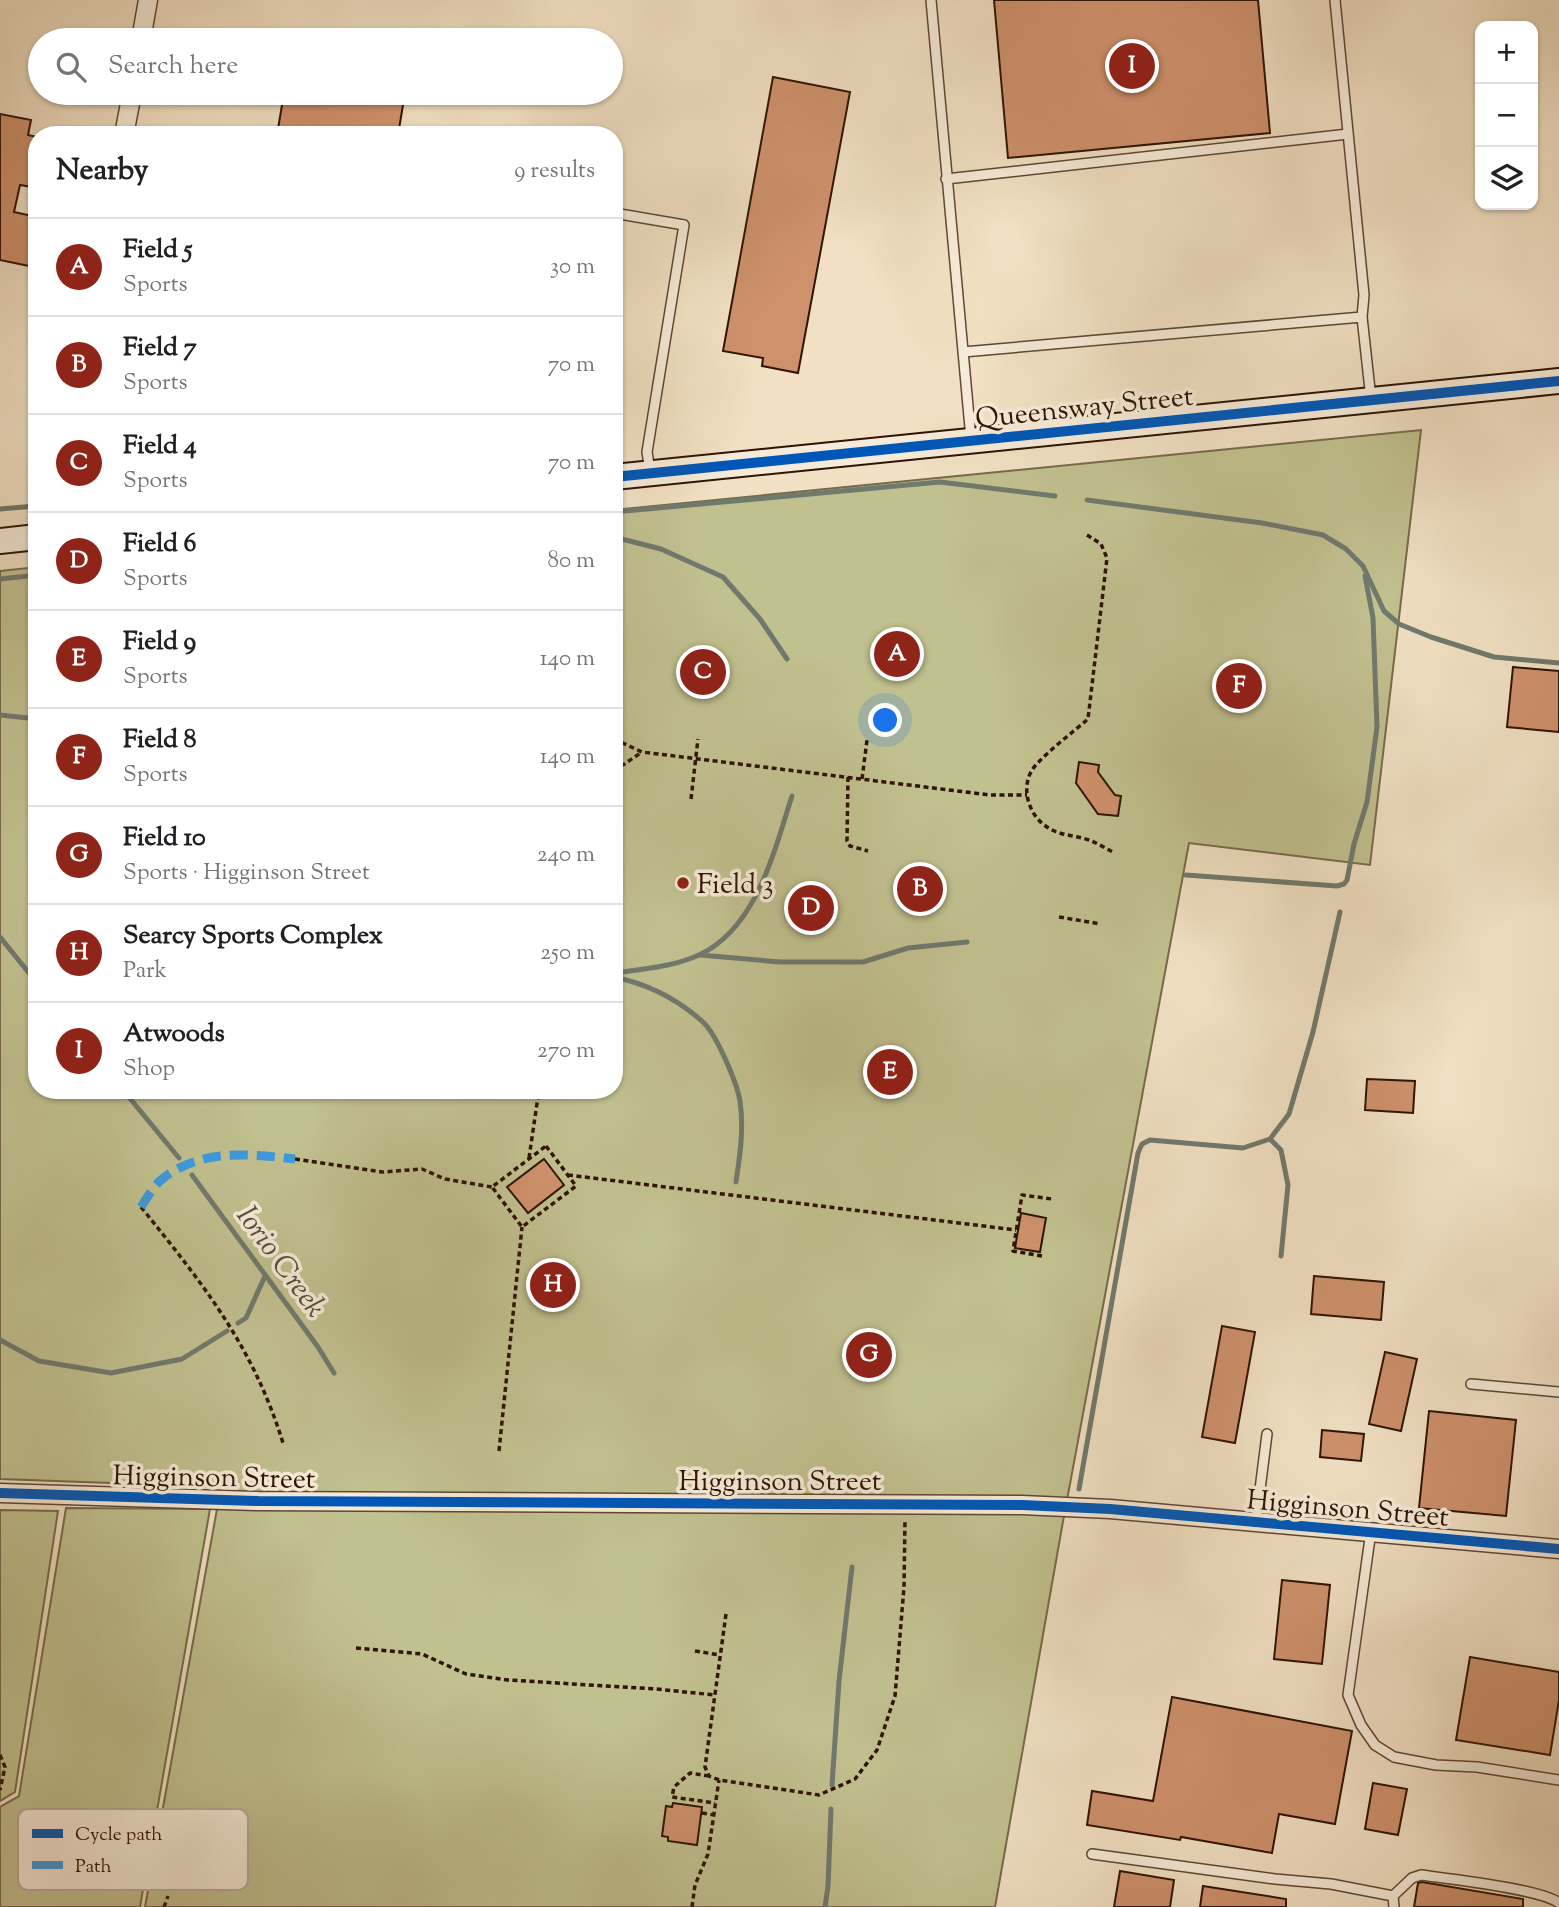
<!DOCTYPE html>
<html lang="en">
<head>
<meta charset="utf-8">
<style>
	body { margin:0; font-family:"Sorts Mill Goudy",serif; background:#f2f2f2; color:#202124 }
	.controls { position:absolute; right:21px; top:21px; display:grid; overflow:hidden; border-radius:14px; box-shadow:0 2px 5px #0004 }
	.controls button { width:63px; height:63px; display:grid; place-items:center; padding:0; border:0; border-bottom:2px solid #e0e0e0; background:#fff; color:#202124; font:35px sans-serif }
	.you { position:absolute; left:886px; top:721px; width:24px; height:24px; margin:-18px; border:5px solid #fff; border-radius:50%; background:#1a73e8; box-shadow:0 0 0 10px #1a73e833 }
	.badge { display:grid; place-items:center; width:46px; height:46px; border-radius:50%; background:#8f2418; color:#fff; font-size:23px; font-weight:700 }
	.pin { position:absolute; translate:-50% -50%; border:4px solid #fff; box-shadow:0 2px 7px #0006 }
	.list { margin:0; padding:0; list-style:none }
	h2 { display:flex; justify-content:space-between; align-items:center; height:91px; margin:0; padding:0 28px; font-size:30px }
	h2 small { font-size:23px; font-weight:400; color:#757577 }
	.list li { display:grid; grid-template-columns:46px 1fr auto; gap:21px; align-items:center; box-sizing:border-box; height:98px; padding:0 28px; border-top:2px solid #e0e0e0 }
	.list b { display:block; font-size:26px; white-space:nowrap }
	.list p { margin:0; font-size:23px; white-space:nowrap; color:#757577 }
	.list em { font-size:23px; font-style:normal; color:#757577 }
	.icon { flex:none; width:38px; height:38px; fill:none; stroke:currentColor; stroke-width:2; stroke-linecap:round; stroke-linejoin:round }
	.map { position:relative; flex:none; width:1559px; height:1907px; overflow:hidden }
	.search { position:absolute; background:#fff; box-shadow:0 2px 5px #0004; left:28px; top:28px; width:595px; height:77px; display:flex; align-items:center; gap:18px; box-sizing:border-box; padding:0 24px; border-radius:38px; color:#757577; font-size:26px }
	.panel { position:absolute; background:#fff; box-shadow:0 2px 5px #0004; left:28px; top:126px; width:595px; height:973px; border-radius:28px }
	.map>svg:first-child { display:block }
	.green { fill:#c1c08f; stroke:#786a49; stroke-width:2 }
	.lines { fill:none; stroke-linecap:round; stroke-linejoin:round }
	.stream { stroke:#70796d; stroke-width:5 }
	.building { fill:#ce916c; stroke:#2f1303; stroke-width:2 }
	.lane-casing { stroke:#604633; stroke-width:12 }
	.street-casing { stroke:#604633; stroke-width:21 }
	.secondary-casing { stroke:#2f1303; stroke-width:28 }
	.path { stroke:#2f1303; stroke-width:3.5; stroke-dasharray:5 3.5; stroke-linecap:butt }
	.lane { stroke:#f6ebd8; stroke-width:9 }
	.street { stroke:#f6ebd8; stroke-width:18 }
	.secondary { stroke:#f6ebd8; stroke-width:24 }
	.quiet { stroke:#3d9add; stroke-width:9; stroke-dasharray:18 9; stroke-linecap:butt }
	.cycleway-casing { stroke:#f6ebd8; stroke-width:15 }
	.cycleway { stroke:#0057b8; stroke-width:10 }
	.poi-dot { fill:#8f2418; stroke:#f6ebd8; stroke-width:2.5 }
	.labels { text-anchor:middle; stroke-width:7; stroke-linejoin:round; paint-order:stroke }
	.street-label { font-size:28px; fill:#2f1303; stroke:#f6ebd8 }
	.poi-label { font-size:28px; fill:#2f1303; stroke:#f6ebd8; text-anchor:start }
	.water-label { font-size:30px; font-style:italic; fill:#554e41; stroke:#f6ebd8 }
	.key { fill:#f6ebd8; stroke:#baaa98; stroke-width:2 }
	.key-label { font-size:19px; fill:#2f1303 }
</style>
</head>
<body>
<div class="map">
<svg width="1559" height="1907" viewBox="0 0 1559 1907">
	<rect width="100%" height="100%" fill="#f1e0c3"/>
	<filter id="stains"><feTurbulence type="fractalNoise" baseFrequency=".00286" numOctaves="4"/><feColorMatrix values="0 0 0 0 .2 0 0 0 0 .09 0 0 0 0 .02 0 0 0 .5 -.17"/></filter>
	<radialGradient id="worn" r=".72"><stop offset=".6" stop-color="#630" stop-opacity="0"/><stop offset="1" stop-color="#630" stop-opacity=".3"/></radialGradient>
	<path class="green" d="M1421 430 1370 865 1189 843 1062 1527 995 1907H145L221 1487 0 1479V571L37 567V1090H614V510Z
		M66 1508 210 1509 140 1907H0V1807L19 1796Z
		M0 1510 58 1511 15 1792 0 1801Z"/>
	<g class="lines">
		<path class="stream" d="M1087 500 1262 523 1323 535 1346 549 1363 566 1384 611 1399 624 1431 637 1494 657 1559 663
			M0 509 36 506
			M614 512 940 482 1055 496
			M614 537 661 549 723 577 760 619 787 659
			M0 579 37 575
			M0 715 37 719
			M1186 875 1337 886 1344 884 1347 880 1354 844 1367 802 1377 727 1373 618 1365 576
			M0 937 37 983
			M700 955 780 962H863L908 948 967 942
			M614 973C642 969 673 967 699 955 757 928 774 851 792 796
			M614 977C648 984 679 1000 704 1023 717 1036 737 1083 740 1101 744 1129 740 1155 736 1182
			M123 1090 179 1158
			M1270 1139 1281 1150 1288 1185 1281 1256
			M192 1175 318 1347 334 1373
			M238 1323 246 1318 265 1276
			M0 1340 39 1361 111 1373 182 1359 227 1331
			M1079 1489 1138 1153 1142 1144 1150 1140 1243 1148 1270 1139 1289 1114 1313 1032 1340 912
			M832 1785 839 1681 852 1567
			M825 1907 828 1886 831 1809"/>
	</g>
	<path class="building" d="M994 0H1258L1270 133 1008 158Z
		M773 77 850 92 798 373 762 366 763 358 723 351Z
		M284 93H405L398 135H277Z
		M0 114 31 120 28 135 37 137V188L20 185 14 212 37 217V253L34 267 0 260Z
		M1513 667 1559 671V732L1507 727Z
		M1079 762 1099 765 1098 772 1115 795 1121 796 1118 816 1098 814 1076 783Z
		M1367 1079 1415 1081 1413 1113 1365 1110Z
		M544 1159 564 1185 528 1213 507 1187Z
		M1021 1213 1046 1218 1040 1252 1015 1248Z
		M1314 1276 1384 1282 1381 1320 1311 1314Z
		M1222 1326 1255 1332 1235 1443 1202 1437Z
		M1385 1352 1417 1359 1401 1431 1369 1424Z
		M1429 1411 1516 1420 1506 1516 1419 1508Z
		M1322 1430 1364 1434 1361 1461 1320 1457Z
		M1282 1580 1330 1585 1322 1664 1274 1659Z
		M1470 1657 1559 1672V1700L1550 1755 1456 1740Z
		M1172 1697 1352 1731 1335 1824 1279 1814 1272 1853 1181 1837 1180 1840 1087 1825 1092 1791 1153 1801Z
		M1373 1783 1407 1789 1398 1835 1365 1829Z
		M673 1803 702 1807 697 1845 668 1841V1837L662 1836 666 1806 672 1807Z
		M1120 1871 1174 1880 1170 1907H1114Z
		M1422 1882 1523 1899V1907H1414L1418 1883Z
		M1203 1886 1286 1899V1907H1200Z"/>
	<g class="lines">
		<g class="lane-casing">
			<path id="lane" d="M931 0 971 439
				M1335 0 1364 295 1362 317 1371 399
				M946 179 1348 134
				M614 213 684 225 647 452 650 471
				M963 352 1362 317
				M1471 1384 1559 1392
				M1256 1521 1267 1434
				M1371 1531 1348 1695 1361 1725 1375 1745 1394 1757 1436 1765 1477 1767 1559 1780
				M1092 1854 1275 1879 1331 1884 1393 1896
				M1394 1907 1393 1896 1412 1878 1421 1875C1449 1879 1541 1889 1559 1903"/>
		</g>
		<g class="street-casing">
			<path id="street" d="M141 40 148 0
				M124 135 132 93
				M0 1493 258 1501 1022 1505 1110 1509 1559 1549"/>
		</g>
		<g class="secondary-casing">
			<path id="secondary" d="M614 477 1559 381
				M0 541 37 537"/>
		</g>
		<path class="path" d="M1087 535 1101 544 1107 558 1088 719C1071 734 1050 749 1035 766 1019 785 1028 815 1047 827 1060 836 1075 835 1089 840 1097 843 1105 848 1113 852
			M614 739 642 752 990 795H1027
			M614 771 642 752
			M848 777 847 841 850 846 868 851
			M862 779 867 740
			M691 799 698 739
			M1059 917 1101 924
			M546 1146 576 1186 522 1227 492 1187Z
			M529 1158 539 1090
			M295 1159 383 1172 422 1169 445 1179 492 1187
			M568 1175 1016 1230
			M141 1207C203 1284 253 1346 283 1443
			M1042 1256 1013 1251 1022 1195 1052 1199
			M499 1451 522 1227
			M726 1614 705 1767 709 1776 719 1780 819 1795 855 1779 877 1750 895 1696 904 1587 905 1519
			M356 1648 422 1654 466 1674 508 1680 656 1689 715 1695
			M695 1651 720 1655
			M0 1755 5 1767 0 1790
			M709 1776 690 1773 674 1787 672 1797 715 1803
			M702 1813 714 1815
			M164 1907 168 1896
			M692 1907 695 1885 708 1854 719 1780"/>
		<use href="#lane" class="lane"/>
		<use href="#street" class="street"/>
		<use href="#secondary" class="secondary"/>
		<path class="quiet" d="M141 1207C147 1198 153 1187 161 1180 200 1148 249 1154 295 1159"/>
		<g class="cycleway-casing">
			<path id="cycleway" d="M614 477 1559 381
				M0 1493 258 1501 1022 1505 1110 1509 1559 1549"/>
		</g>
		<use href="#cycleway" class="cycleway"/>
	</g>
	<circle class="poi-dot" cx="683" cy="883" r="7"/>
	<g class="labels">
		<g class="street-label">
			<text transform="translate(1084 406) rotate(-6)" y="10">Queensway Street</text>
			<text transform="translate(214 1476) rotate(1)" y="10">Higginson Street</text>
			<text x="780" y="1490">Higginson Street</text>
			<text transform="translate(1348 1507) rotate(5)" y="10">Higginson Street</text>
		</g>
		<g class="poi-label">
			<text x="697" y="893">Field 3</text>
		</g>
		<g class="water-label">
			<text transform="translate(282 1261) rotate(54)" y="10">Iorio Creek</text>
		</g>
	</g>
	<rect x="18" y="1809" width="230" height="81" rx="10" class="key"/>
	<rect x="32" y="1829" width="31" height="9" fill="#0057b8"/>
	<rect x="32" y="1861" width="31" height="8" fill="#3d9add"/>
	<g class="key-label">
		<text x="75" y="1840">Cycle path</text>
		<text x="75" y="1872">Path</text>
	</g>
	<rect width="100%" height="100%" filter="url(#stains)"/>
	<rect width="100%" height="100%" fill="url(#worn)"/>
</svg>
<div class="controls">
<button>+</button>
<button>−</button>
<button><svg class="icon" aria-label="layers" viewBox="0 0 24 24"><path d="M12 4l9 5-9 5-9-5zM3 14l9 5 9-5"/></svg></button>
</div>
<div class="you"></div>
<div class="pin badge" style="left:897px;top:654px">A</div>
<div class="pin badge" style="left:920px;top:889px">B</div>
<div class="pin badge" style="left:703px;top:672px">C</div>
<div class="pin badge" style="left:811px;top:908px">D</div>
<div class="pin badge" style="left:890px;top:1072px">E</div>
<div class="pin badge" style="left:1239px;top:686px">F</div>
<div class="pin badge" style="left:869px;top:1355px">G</div>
<div class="pin badge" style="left:553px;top:1285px">H</div>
<div class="pin badge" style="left:1132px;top:66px">I</div>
<div class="search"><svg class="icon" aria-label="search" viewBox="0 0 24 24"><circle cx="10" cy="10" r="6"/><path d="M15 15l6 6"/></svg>Search here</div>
<section class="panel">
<h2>Nearby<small>9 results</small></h2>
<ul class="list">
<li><span class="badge">A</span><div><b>Field 5</b><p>Sports</p></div><em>30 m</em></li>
<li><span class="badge">B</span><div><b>Field 7</b><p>Sports</p></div><em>70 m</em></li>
<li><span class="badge">C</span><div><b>Field 4</b><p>Sports</p></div><em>70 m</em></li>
<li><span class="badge">D</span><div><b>Field 6</b><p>Sports</p></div><em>80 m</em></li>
<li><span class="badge">E</span><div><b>Field 9</b><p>Sports</p></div><em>140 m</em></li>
<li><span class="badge">F</span><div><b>Field 8</b><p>Sports</p></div><em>140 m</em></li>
<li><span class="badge">G</span><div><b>Field 10</b><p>Sports · Higginson Street</p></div><em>240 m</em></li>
<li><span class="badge">H</span><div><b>Searcy Sports Complex</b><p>Park</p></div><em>250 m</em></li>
<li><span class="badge">I</span><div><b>Atwoods</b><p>Shop</p></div><em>270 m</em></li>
</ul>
</section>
</div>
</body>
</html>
